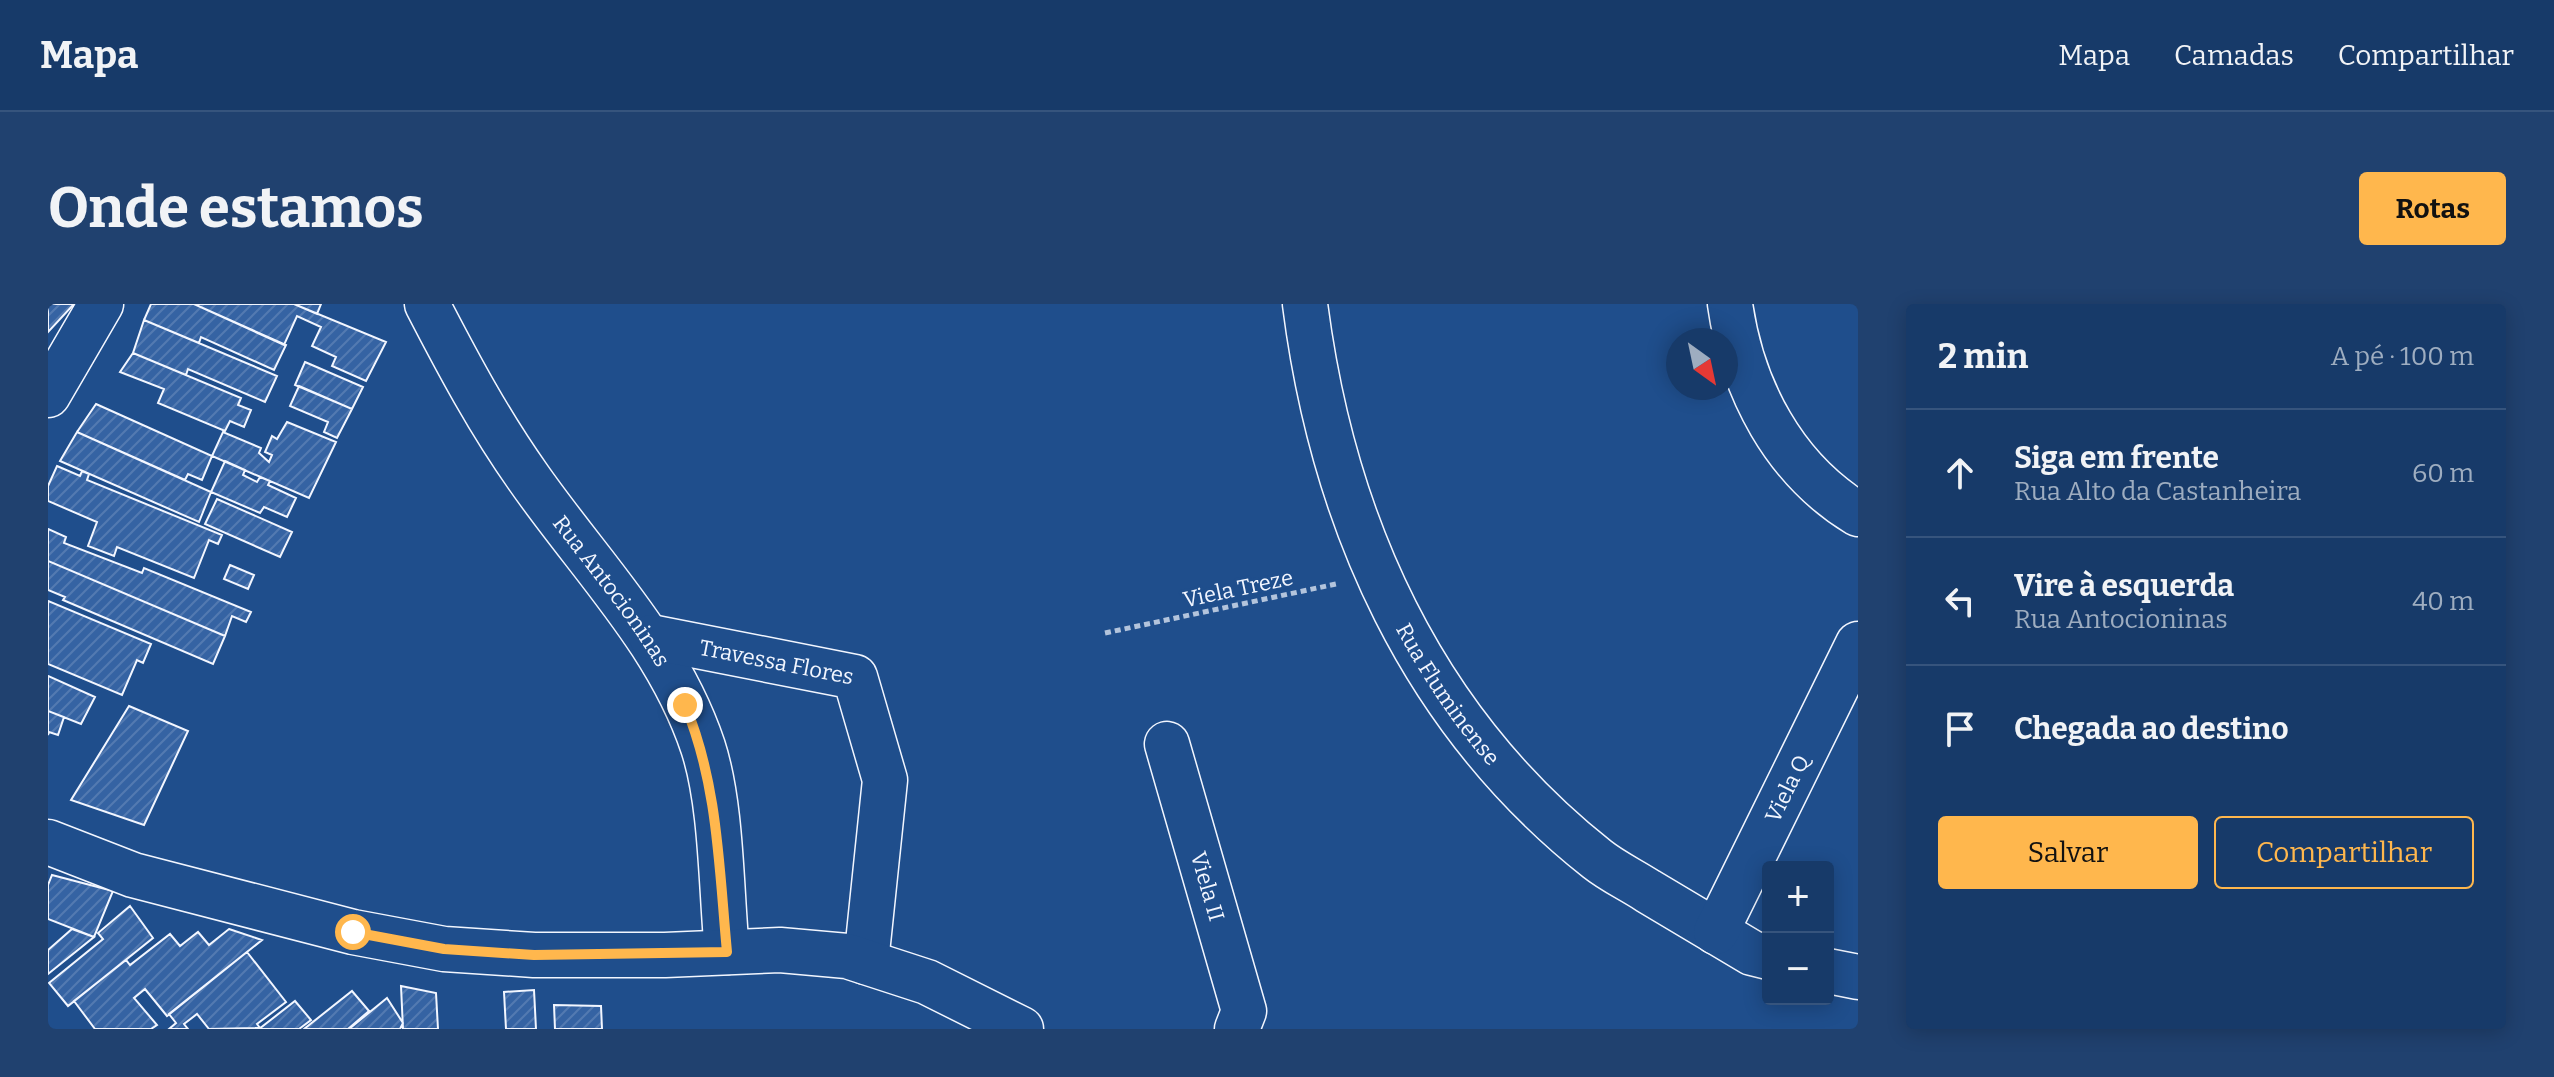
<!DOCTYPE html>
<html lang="pt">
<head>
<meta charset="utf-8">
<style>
	body { margin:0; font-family:Bitter,serif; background:#20416f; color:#f1f3f6 }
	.controls { position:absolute; right:24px; bottom:24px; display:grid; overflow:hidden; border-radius:8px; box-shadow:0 4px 20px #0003 }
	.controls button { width:72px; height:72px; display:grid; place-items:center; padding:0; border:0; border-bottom:2px solid #36547d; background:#173a69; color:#f1f3f6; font:40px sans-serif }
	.compass { position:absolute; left:1618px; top:24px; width:72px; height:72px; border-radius:50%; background:#173a69; box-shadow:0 4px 20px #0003; rotate:147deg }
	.stop { position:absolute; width:24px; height:24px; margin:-18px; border:6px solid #ffb74d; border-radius:50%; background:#fff }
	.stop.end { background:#ffb74d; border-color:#fff; box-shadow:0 2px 8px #0008 }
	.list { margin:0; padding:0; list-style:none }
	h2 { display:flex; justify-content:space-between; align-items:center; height:104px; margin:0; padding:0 32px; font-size:34px }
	h2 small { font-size:26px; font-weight:400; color:#9eadc0 }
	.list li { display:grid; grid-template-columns:52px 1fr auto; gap:24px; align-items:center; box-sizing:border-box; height:128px; padding:0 32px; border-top:2px solid #36547d }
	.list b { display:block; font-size:30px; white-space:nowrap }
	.list p { margin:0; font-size:26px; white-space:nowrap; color:#9eadc0 }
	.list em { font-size:26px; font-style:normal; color:#9eadc0 }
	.actions { display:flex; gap:16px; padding:24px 32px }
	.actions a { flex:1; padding:18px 0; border:2px solid #ffb74d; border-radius:8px; text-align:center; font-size:28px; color:#ffb74d }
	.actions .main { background:#ffb74d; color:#111 }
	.icon { flex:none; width:44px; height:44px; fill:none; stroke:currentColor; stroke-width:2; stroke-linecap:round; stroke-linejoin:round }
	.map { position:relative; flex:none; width:1810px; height:725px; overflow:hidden; border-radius:8px }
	header { display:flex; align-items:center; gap:48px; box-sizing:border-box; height:112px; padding:0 40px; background:#173a69; border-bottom:2px solid #36547d }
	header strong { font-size:38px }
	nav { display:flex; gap:44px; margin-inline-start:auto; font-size:28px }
	.intro { display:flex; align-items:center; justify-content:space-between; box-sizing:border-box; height:192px; padding:0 48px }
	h1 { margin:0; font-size:56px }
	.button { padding:20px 36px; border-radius:8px; background:#ffb74d; color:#111; font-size:28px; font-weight:700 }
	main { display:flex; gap:48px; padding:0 48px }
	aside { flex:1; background:#173a69; border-radius:8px; box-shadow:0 4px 20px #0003 }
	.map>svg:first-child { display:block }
	.building { fill:url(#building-hatch); stroke:#f2f6ff; stroke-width:2 }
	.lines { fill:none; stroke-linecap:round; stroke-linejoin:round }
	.minor-casing { stroke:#f2f6ff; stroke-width:47 }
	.path { stroke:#b3c4dc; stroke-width:5; stroke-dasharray:6 4; stroke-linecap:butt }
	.minor { stroke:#1f4e8c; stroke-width:44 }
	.route { stroke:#ffb74d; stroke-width:10 }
	.labels { text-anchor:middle; stroke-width:6; stroke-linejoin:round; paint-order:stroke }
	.street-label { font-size:22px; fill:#f2f6ff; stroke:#1f4e8c }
</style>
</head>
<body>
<header>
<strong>Mapa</strong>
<nav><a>Mapa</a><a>Camadas</a><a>Compartilhar</a></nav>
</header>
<div class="intro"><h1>Onde estamos</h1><a class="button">Rotas</a></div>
<main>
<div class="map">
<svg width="1810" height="725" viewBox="0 0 1810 725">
	<defs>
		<pattern id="building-hatch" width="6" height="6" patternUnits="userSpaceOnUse" patternTransform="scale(2)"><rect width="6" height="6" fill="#3563a3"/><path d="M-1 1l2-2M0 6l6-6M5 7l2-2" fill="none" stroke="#537ab1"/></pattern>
	</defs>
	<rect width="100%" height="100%" fill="#1f4e8c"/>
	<path class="building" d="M0 0H26L0 28Z
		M103 0H146L238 41 226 66 153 33 151 39 96 16Z
		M146 0H246L338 38 318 77 284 62 288 53 264 42 273 23 249 12 236 41Z
		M246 0H273L269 10Z
		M96 16 229 72 217 98 140 65 138 71 85 49Z
		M85 49 193 94 190 101 203 106 196 123 182 117 177 127 110 99 116 85 72 68Z
		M257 58 315 83 304 105 247 81Z
		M251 82 304 105 289 134 276 128 280 118 242 102Z
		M48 100 164 152 154 176 140 170 137 176 29 128Z
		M239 118 288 138 261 194 164 152 175 128 213 144 211 149 221 158 224 151 217 148 224 132 229 135Z
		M29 128 163 188 151 218 12 157Z
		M177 157 197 166 195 171 209 178 212 173 222 177 220 181 248 194 239 213 216 203 212 209 163 188Z
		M9 162 32 172 34 167 41 170 39 176 174 231 170 240 161 236 146 274 69 243 66 252 40 242 49 218 0 197V182Z
		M169 195 244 228 232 253 157 220Z
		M0 225 18 233 16 239 94 269 96 264 203 308 198 318 184 312 177 332 0 257Z
		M0 257 177 332 165 360 15 296 17 293 0 286Z
		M182 261 206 271 200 285 176 275Z
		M0 297 103 340 95 359 89 356 74 391 0 360Z
		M0 372 47 393 33 420 0 407Z
		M81 402 140 427 96 521 23 496Z
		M0 407 16 413 10 431 1 428 0 431Z
		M4 571 65 587 46 633 0 615V581Z
		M82 602 105 634 20 702 1 679 55 635 50 629Z
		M24 625 46 633 0 670V646Z
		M181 625 214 636 119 712 97 685 86 694 109 721 103 725H47L26 697 78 656 82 661 122 630 132 642 150 628 161 641Z
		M199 648 238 698 209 720 212 724 161 725 149 710 136 720 140 725H121L128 719 121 710Z
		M353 682 388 689 390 725H355Z
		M486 686 488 725H458L456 688Z
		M304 687 321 707 300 725H256Z
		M339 694 355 719 352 725H301Z
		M247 697 263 716 251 725H211Z
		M506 701 553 702 554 725H507Z"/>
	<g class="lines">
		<g class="minor-casing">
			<g id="minor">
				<path id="s1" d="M379 0C410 60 441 118 480 173 542 262 620 338 655 443 674 501 673 586 679 648"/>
				<path id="s2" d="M1257 0C1285 218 1373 416 1549 555 1564 567 1583 576 1600 587 1635 608 1670 629 1704 649L1720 653"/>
				<path d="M1682 0C1694 85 1736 165 1810 210"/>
				<path d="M0 91 53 0"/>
				<path id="s3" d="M603 333 807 373 837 476 818 658"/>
				<path id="s4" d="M1119 440 1196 707 1189 725"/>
				<path d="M0 538 85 571 305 628 396 645 486 651H617L732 646 799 652 879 678 973 725"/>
				<path id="s5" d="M1668 628 1810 340"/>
				<path d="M1780 667 1810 673"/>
			</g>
		</g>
		<path class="path" d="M1057 329 1288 280"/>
		<use href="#minor" class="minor"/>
	</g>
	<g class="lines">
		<path class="route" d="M305 628 396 645 486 651 679 648C671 564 670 480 637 401"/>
	</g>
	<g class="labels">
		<g class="street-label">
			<text transform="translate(1190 284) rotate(-12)" y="8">Viela Treze</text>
			<text dy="8" stroke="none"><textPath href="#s1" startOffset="342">Rua Antocioninas</textPath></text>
			<text dy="8" stroke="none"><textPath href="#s3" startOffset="128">Travessa Flores</textPath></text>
			<text dy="8" stroke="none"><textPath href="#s2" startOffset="420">Rua Fluminense</textPath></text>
			<text dy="8" stroke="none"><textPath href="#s5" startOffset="160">Viela Q</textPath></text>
			<text dy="8" stroke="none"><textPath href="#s4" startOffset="148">Viela II</textPath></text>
		</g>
	</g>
</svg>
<div class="controls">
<button>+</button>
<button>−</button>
</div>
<svg class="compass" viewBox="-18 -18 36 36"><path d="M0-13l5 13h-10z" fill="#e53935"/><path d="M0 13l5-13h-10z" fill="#9eadc0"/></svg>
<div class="stop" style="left:305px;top:628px"></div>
<div class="stop end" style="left:637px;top:401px"></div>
</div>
<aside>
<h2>2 min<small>A pé · 100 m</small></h2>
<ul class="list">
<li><svg class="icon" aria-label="ahead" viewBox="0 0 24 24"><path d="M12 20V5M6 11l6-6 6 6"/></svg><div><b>Siga em frente</b><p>Rua Alto da Castanheira</p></div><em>60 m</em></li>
<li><svg class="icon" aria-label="left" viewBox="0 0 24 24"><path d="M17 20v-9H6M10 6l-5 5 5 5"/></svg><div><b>Vire à esquerda</b><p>Rua Antocioninas</p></div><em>40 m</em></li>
<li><svg class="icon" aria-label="arrive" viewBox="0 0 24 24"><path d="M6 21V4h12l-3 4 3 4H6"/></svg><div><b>Chegada ao destino</b></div></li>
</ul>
<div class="actions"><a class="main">Salvar</a><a>Compartilhar</a></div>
</aside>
</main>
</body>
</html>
